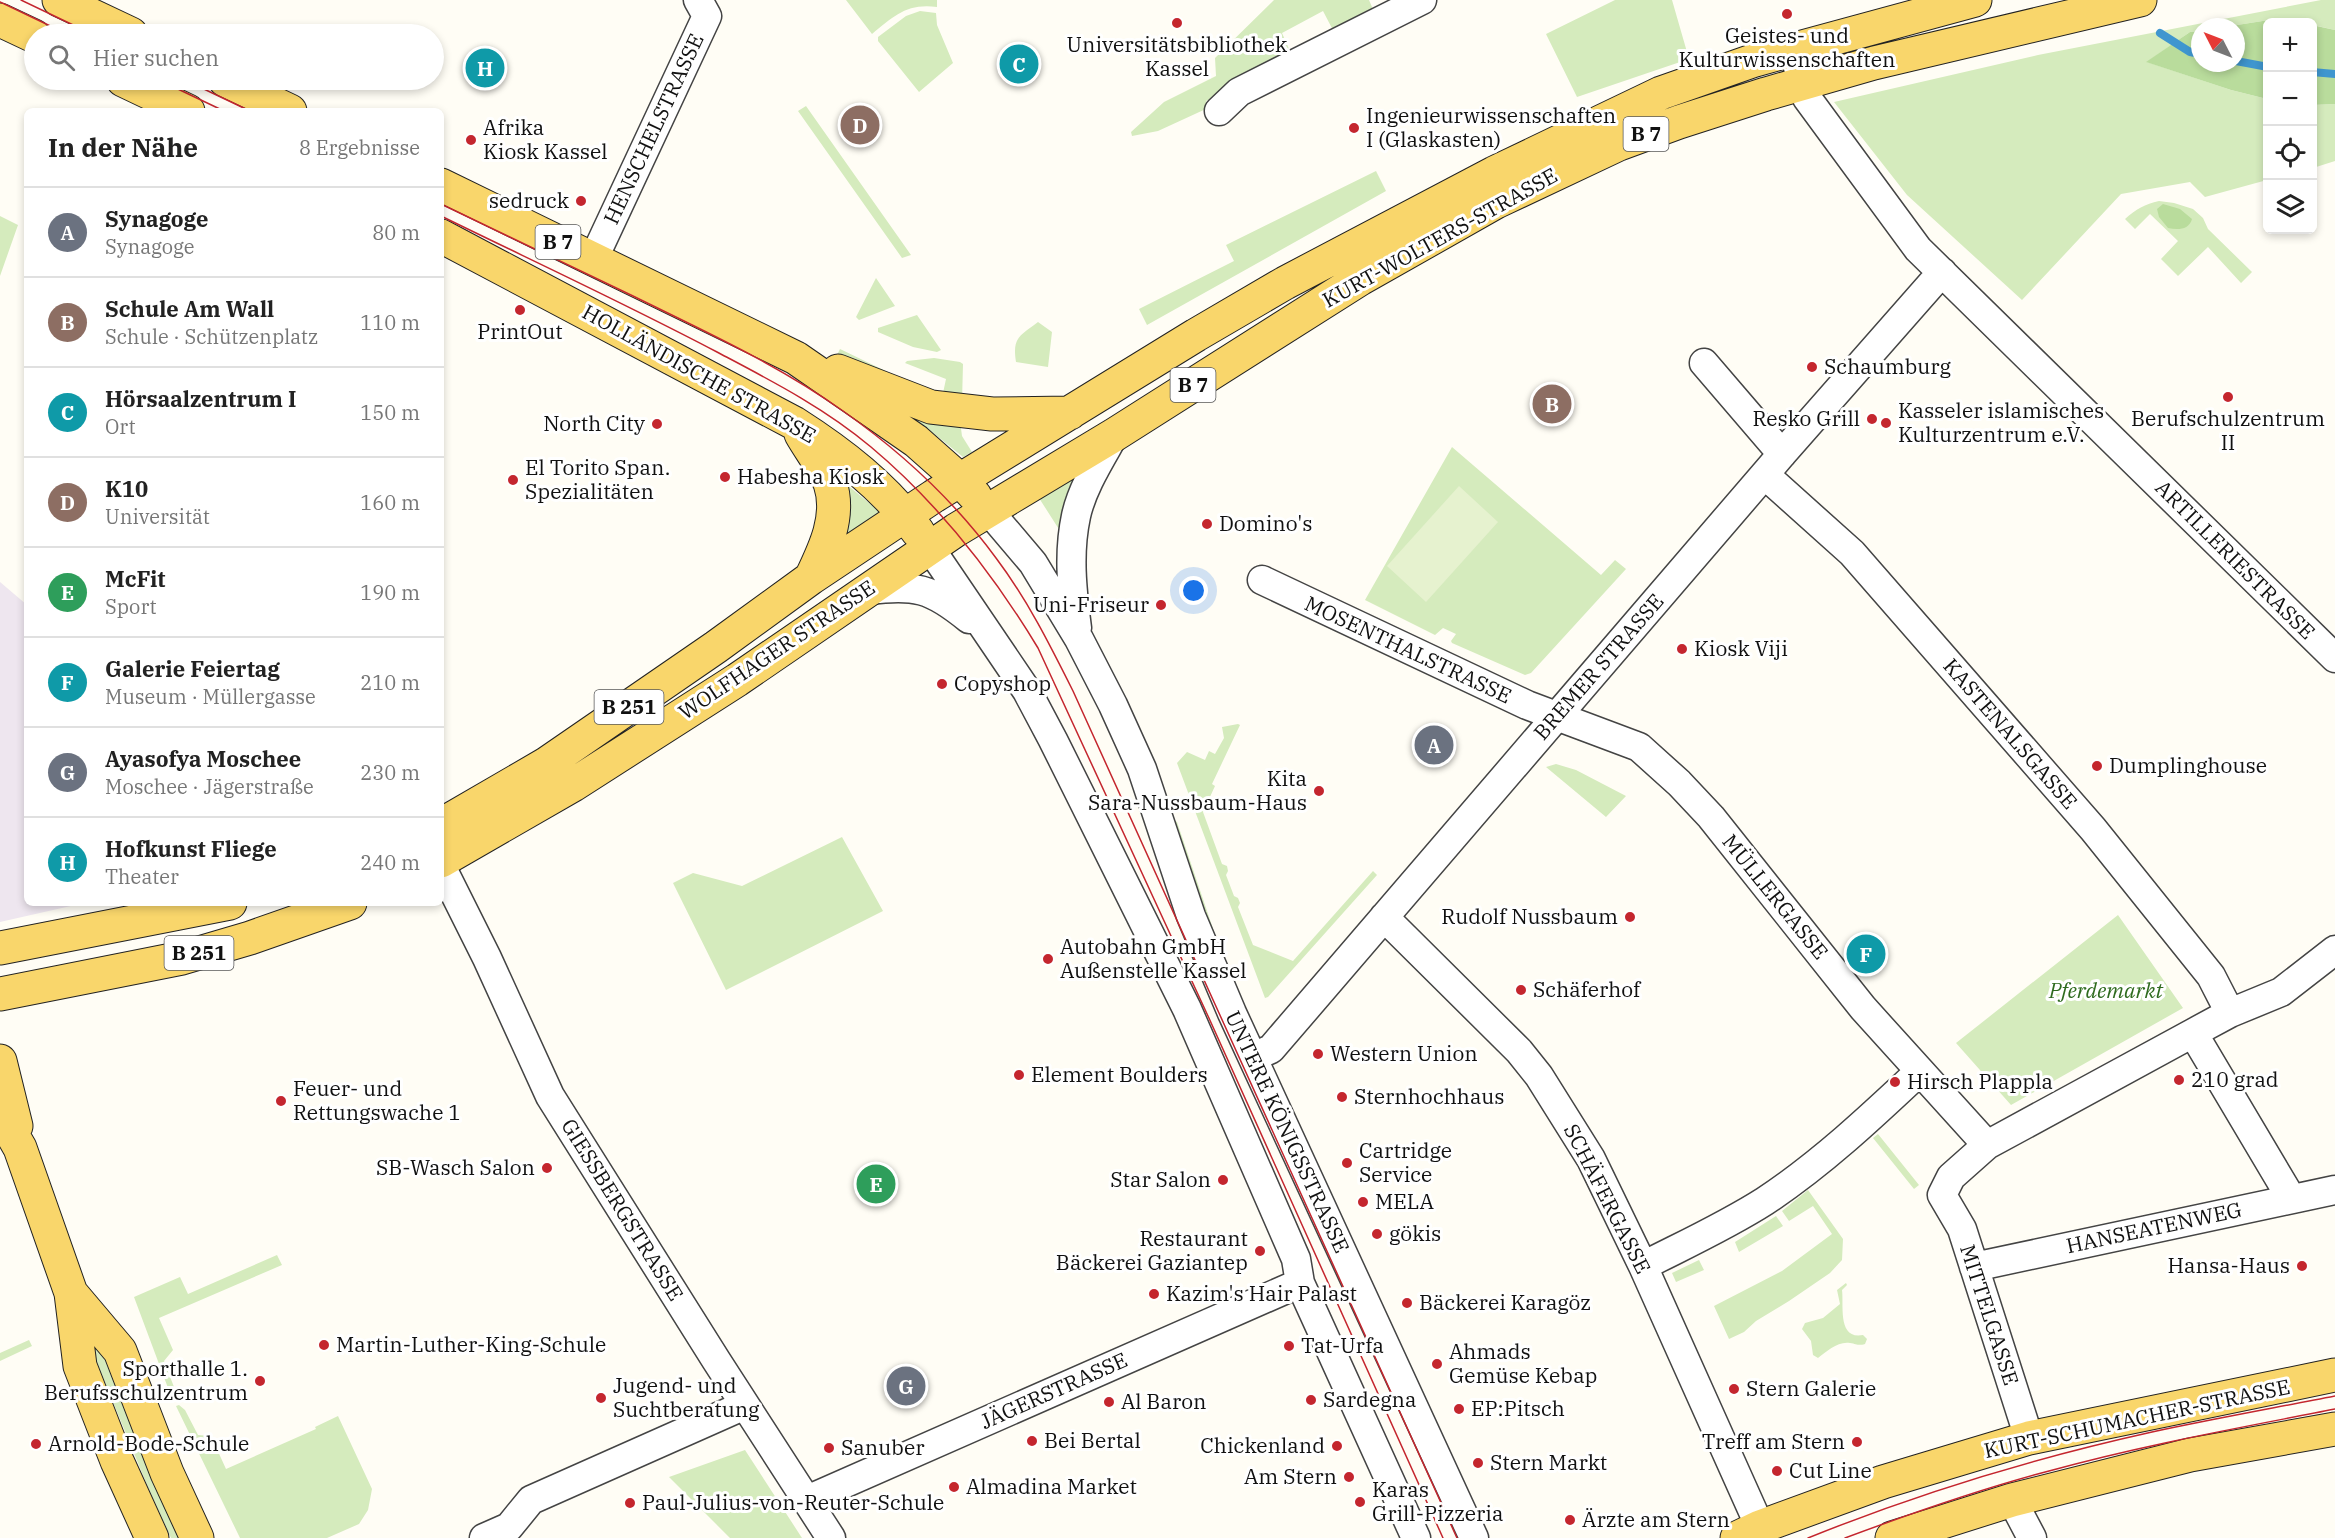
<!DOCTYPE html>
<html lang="de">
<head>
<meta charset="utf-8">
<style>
	body { margin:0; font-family:"IBM Plex Serif",serif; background:#f2f2f2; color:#222 }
	.controls { position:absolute; right:18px; top:18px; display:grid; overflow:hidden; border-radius:9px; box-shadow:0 3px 9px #0003 }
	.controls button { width:54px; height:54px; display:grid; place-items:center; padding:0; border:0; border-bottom:2px solid #e0e0e0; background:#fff; color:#222; font:30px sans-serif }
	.compass { position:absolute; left:2191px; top:18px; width:54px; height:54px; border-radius:50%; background:#fff; box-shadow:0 3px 9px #0003; rotate:312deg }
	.you { position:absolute; left:1194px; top:591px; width:21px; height:21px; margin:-15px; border:4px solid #fff; border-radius:50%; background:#1a73e8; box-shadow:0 0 0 9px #1a73e833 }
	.badge { display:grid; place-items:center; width:39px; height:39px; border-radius:50%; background:#0f766e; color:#fff; font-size:20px; font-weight:700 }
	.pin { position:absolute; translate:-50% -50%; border:3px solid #fff; box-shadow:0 2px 6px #0006 }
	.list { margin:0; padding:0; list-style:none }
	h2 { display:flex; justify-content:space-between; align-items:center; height:78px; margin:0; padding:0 24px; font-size:26px }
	h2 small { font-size:20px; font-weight:400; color:#767676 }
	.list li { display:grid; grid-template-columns:39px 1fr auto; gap:18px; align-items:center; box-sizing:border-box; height:90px; padding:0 24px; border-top:2px solid #e0e0e0 }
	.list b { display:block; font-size:22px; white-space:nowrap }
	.list p { margin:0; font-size:20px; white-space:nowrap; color:#767676 }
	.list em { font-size:20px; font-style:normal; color:#767676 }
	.icon { flex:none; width:33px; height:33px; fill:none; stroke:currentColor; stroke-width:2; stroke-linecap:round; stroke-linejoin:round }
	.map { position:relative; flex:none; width:2335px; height:1538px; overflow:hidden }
	.search { position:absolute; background:#fff; box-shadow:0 3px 9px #0003; left:24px; top:24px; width:420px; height:66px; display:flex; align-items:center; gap:15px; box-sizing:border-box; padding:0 21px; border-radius:33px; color:#767676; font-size:22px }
	.panel { position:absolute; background:#fff; box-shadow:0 3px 9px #0003; left:24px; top:108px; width:420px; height:798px; border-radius:9px }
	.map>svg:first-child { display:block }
	.industrial { fill:#eee6ef }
	.green { fill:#d5ebbd }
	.forest { fill:#b9dc9c }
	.pitch { fill:#e6f2cf }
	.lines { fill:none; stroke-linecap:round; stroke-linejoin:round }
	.stream { stroke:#3f96cf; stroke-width:8 }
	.minor-casing { stroke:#444; stroke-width:31 }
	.major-casing { stroke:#222; stroke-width:35 }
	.minor { stroke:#fff; stroke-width:28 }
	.major { stroke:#f9d66b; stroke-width:33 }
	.tram { stroke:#c4262e; stroke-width:1.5 }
	.poi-dot { fill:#c4262e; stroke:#fff; stroke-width:2 }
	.labels { text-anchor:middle; stroke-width:6; stroke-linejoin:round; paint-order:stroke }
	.shield { fill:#fff; stroke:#585858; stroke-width:1.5 }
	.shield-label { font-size:20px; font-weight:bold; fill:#111 }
	.poi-label { font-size:21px; fill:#111; stroke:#fff; text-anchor:start }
	.street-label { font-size:21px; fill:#111; stroke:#fff }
	.park-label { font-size:21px; font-style:italic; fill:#2f6b1f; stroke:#fff }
</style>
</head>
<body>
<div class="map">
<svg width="2335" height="1538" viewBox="0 0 2335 1538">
	<rect width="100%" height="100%" fill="#fffdf5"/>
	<path class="industrial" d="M0 582 27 605V903H84L0 922Z"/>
	<path class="green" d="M846 0H937V7C907 3 894 16 872 34Z
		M1274 0H1369L1375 14 1335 34 1323 11 1282 33 1293 58 1206 101 1208 108 1158 131 1132 136 1131 132 1164 102 1216 76 1215 58Z
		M1615 0H1672L1689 59 1577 97 1546 34Z
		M2321 0H2335V30L2313 25 2312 22 2282 18 2224 27H2200V31L2190 32 2147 62 2231 90 2267 99V180L2205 197 2190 182 2121 194 2022 300 1907 195 1834 102 2038 55Z
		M920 11 936 13 937 25 953 63 919 92 878 41V37L906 16Z
		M2335 104V161L2313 168V105Z
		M806 106 911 255 902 258 798 111Z
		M1376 171 1386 191 1147 325 1139 309 1234 261 1226 245Z
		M2159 201 2174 203 2193 209 2203 218 2208 229 2252 272 2241 283 2208 247 2178 276 2161 259 2178 241 2150 214 2135 229 2125 219C2136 209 2145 204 2159 201Z
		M0 216 18 225 0 276Z
		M876 278 895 306 859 320 856 317Z
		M917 315 941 350 937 352 913 347 878 332V328Z
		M1038 322 1052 332 1048 367 1016 362C1012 337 1020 336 1038 322Z
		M840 349 896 376 943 393 946 379 905 363 907 361 934 358 960 362 963 364 962 402 875 373 837 355Z
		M870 394 960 421 962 436 972 452 963 457 927 428Z
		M1452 447 1601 575 1615 560 1626 569 1531 673 1525 675 1452 643 1451 641 1456 634 1443 628 1435 635 1365 600Z
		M1091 463 1062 534 1039 498Z
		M839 478 880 512 844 536Z
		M1238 724 1240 725 1212 784 1215 786 1203 812 1222 864 1227 866 1228 871 1226 875 1234 896 1238 898 1240 903 1238 907 1253 945 1293 961 1373 871 1377 875 1268 997 1265 998 1177 763 1187 752 1205 760 1209 751 1215 754 1224 738 1222 727Z
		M1556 764 1576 770 1626 796 1606 817 1546 767Z
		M1173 819 1177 822 1231 982 1207 929Z
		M842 837 883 911 726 990 673 883 693 873 742 886Z
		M2118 915 2183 1008 2011 1105 1956 1043Z
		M1878 1134 1919 1185 1914 1189 1873 1138Z
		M1808 1190 1843 1239 1842 1260 1830 1273 1789 1301 1756 1321 1744 1332 1729 1339 1714 1306 1782 1271 1832 1234 1813 1206 1789 1221 1782 1211Z
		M1776 1216 1783 1226 1739 1252 1735 1242Z
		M277 1255 282 1265 159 1318 173 1350 164 1361 174 1387V1395L171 1396 134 1297 180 1277 188 1294Z
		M1699 1260 1704 1270 1676 1282 1672 1273Z
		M1846 1283 1847 1285 1842 1290C1844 1305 1837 1340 1863 1335L1867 1339 1865 1344C1858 1346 1857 1344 1850 1343 1838 1341 1827 1351 1818 1358L1813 1355 1811 1341 1802 1329 1805 1323 1823 1318 1840 1304 1837 1290Z
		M89 1319 124 1409 179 1538H171L147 1485 81 1324Z
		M29 1340 32 1346 0 1361V1353Z
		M179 1405 185 1410 198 1435 211 1436 226 1469 316 1429 315 1427 338 1416 372 1489 368 1510 359 1524 327 1538H240L176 1406Z
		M745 1450 802 1538H730L669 1477Z"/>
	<path class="forest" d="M2282 18 2302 22H2268L2267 99 2231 90 2146 62 2190 32 2200 31V63H2236V27H2224Z
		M2312 25 2335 30V104L2313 105Z
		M2163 204 2180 209 2192 219C2189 230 2178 230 2168 228L2159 217 2157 209Z"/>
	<path class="pitch" d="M1459 486 1498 522 1426 602 1387 566Z"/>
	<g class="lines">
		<path class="stream" d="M2160 33 2190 52 2200 54
			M2236 61 2268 67
			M2312 72 2335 74"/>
		<g class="minor-casing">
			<path id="minor" d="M1793 50 1807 98 1918 249 2335 658
				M1219 111 1239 92 1422 0
				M593 260 707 16 698 0
				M1704 363 1782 454
				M1765 475 1852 553 2093 829 2211 976 2230 1013
				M988 510 1033 563 1079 639 1113 705 1142 769 1191 916 1232 1013 1474 1538
				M930 548 1027 691 1053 740 1187 1009 1296 1259 1300 1283 1416 1538
				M1262 580 1527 705 1639 747 1679 783 1711 817 1863 1008 1987 1145
				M867 590C916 585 930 587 969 619
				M1077 628C1072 590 1068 553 1076 516 1082 488 1100 460 1114 435
				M441 866 487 958 550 1096 716 1360 831 1538
				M1384 917 1519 1051 1539 1076 1591 1159 1643 1266 1760 1527
				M2193 1033 2291 1198
				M1253 1057 1271 1049 1782 454 1942 272
				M1643 1266C1684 1245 1726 1226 1765 1201 1821 1164 1871 1117 1920 1071
				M1974 1267 2335 1190
				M2029 1438 1962 1229 1942 1195 1951 1177 1987 1145 2193 1033 2230 1013 2281 992 2335 950
				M807 1500 1300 1283
				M2012 1500 2032 1538
				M484 1538 509 1527 531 1500 745 1405"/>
		</g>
		<g class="major-casing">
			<path id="major" d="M59 0 131 34
				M0 20 34 36
				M123 80 188 111
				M225 80 290 111
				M441 185 796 358 916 441 960 480 975 496
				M441 236 794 423C841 453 885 487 918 532
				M838 371 931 407 992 414 1070 413
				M801 434C810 450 823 466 830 483 841 516 825 549 811 578
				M441 825 546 764 716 647 811 578 934 496 1196 335 1285 283 1494 173 1661 93 1755 60 1975 0
				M441 861 573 785 737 680 956 530 1114 435 1360 279 1496 202 1619 144 1679 122 1766 94 1874 63 2140 0
				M0 948 230 903
				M0 994 182 958 250 938 350 903
				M0 1061 16 1126
				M0 1104 5 1122 20 1148 71 1293 80 1366 117 1461 152 1538
				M71 1293 120 1351 167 1473 197 1538
				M1737 1538 1760 1527 1883 1482 2029 1438 2335 1375
				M1892 1538 2012 1500 2190 1455 2335 1429"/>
		</g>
		<use href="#minor" class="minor"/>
		<use href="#major" class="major"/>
		<path class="tram" d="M21 0 92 34
			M0 2 67 34
			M159 80 224 111
			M185 80 250 111
			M441 204C505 234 569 265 633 296 704 331 779 365 843 411 900 451 955 502 996 558 1027 599 1050 645 1073 691L1457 1538
			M441 216C533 261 626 304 717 352 770 380 825 408 871 447 939 504 992 572 1038 648L1208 1016 1443 1538
			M1808 1538C1919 1493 2035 1458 2152 1432 2212 1419 2274 1408 2335 1396
			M1845 1538C1912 1513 1980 1489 2049 1471 2143 1445 2239 1428 2335 1409"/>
	</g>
	<g class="poi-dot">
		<circle cx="1787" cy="14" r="6"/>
		<circle cx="1177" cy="23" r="6"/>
		<circle cx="1354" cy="128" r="6"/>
		<circle cx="471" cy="140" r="6"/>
		<circle cx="581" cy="201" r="6"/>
		<circle cx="520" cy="310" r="6"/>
		<circle cx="1812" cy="367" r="6"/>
		<circle cx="2228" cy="397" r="6"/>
		<circle cx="1872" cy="419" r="6"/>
		<circle cx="1886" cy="423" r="6"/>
		<circle cx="657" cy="424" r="6"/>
		<circle cx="725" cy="477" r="6"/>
		<circle cx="513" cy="480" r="6"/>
		<circle cx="1207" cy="524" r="6"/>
		<circle cx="1161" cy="605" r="6"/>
		<circle cx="1682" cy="649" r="6"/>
		<circle cx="942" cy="684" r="6"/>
		<circle cx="2097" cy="766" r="6"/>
		<circle cx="1319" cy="791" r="6"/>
		<circle cx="1630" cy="917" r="6"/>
		<circle cx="1048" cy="959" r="6"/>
		<circle cx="1521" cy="990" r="6"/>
		<circle cx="1318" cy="1054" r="6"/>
		<circle cx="1019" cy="1075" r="6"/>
		<circle cx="2179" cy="1080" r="6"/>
		<circle cx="1895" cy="1082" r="6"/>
		<circle cx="1342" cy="1097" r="6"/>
		<circle cx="281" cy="1101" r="6"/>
		<circle cx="1347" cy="1163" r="6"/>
		<circle cx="547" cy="1168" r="6"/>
		<circle cx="1223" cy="1180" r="6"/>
		<circle cx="1363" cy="1202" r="6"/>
		<circle cx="1377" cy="1234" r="6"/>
		<circle cx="1260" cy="1251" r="6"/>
		<circle cx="2302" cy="1266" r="6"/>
		<circle cx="1154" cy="1294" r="6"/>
		<circle cx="1407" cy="1303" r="6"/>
		<circle cx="324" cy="1345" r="6"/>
		<circle cx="1289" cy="1346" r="6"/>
		<circle cx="1437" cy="1364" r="6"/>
		<circle cx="260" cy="1381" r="6"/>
		<circle cx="1734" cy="1389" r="6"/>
		<circle cx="601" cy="1398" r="6"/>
		<circle cx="1311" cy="1400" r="6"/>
		<circle cx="1109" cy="1402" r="6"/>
		<circle cx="1459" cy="1409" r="6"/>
		<circle cx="1032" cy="1441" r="6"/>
		<circle cx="1857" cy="1442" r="6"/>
		<circle cx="36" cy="1444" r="6"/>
		<circle cx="1337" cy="1446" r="6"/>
		<circle cx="829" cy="1448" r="6"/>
		<circle cx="1478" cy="1463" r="6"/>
		<circle cx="1777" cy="1471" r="6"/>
		<circle cx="1349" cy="1477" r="6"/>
		<circle cx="954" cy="1487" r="6"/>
		<circle cx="1360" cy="1502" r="6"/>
		<circle cx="630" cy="1503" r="6"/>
		<circle cx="1570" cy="1520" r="6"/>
	</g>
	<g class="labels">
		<g class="shield">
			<rect x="1623.5" y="117" width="45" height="34" rx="4.5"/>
			<rect x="535.5" y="225" width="45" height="34" rx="4.5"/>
			<rect x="1170.5" y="368" width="45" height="34" rx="4.5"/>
			<rect x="594.5" y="690" width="69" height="34" rx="4.5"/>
			<rect x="164.5" y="936" width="69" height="34" rx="4.5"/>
		</g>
		<g class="shield-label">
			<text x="1646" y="141">B 7</text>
			<text x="558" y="249">B 7</text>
			<text x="1193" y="392">B 7</text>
			<text x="629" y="714">B 251</text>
			<text x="199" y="960">B 251</text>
		</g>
		<g class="poi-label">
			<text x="1787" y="43" text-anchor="middle">Geistes- und<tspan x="1787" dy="24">Kulturwissenschaften</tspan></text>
			<text x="1177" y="52" text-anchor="middle">Universitätsbibliothek<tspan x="1177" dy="24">Kassel</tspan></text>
			<text x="1366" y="123">Ingenieurwissenschaften<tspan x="1366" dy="24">I (Glaskasten)</tspan></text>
			<text x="483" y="135">Afrika<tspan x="483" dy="24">Kiosk Kassel</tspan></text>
			<text x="569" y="208" text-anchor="end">sedruck</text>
			<text x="520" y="339" text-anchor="middle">PrintOut</text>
			<text x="1824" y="374">Schaumburg</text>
			<text x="1898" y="418">Kasseler islamisches<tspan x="1898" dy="24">Kulturzentrum e.V.</tspan></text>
			<text x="1860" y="426" text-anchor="end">Resko Grill</text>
			<text x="2228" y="426" text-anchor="middle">Berufschulzentrum<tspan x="2228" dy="24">II</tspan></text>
			<text x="645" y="431" text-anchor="end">North City</text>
			<text x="525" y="475">El Torito Span.<tspan x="525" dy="24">Spezialitäten</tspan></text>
			<text x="737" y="484">Habesha Kiosk</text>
			<text x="1219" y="531">Domino's</text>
			<text x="1149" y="612" text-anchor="end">Uni-Friseur</text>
			<text x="1694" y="656">Kiosk Viji</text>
			<text x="954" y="691">Copyshop</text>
			<text x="2109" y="773">Dumplinghouse</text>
			<text x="1307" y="786" text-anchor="end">Kita<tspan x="1307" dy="24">Sara-Nussbaum-Haus</tspan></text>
			<text x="1618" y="924" text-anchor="end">Rudolf Nussbaum</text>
			<text x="1060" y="954">Autobahn GmbH<tspan x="1060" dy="24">Außenstelle Kassel</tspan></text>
			<text x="1533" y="997">Schäferhof</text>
			<text x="1330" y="1061">Western Union</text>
			<text x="1031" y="1082">Element Boulders</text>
			<text x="2191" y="1087">210 grad</text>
			<text x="1907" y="1089">Hirsch Plappla</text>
			<text x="293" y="1096">Feuer- und<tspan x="293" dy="24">Rettungswache 1</tspan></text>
			<text x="1354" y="1104">Sternhochhaus</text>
			<text x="1359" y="1158">Cartridge<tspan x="1359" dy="24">Service</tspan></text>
			<text x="535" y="1175" text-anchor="end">SB-Wasch Salon</text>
			<text x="1211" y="1187" text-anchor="end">Star Salon</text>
			<text x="1375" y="1209">MELA</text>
			<text x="1389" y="1241">gökis</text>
			<text x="1248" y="1246" text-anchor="end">Restaurant<tspan x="1248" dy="24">Bäckerei Gaziantep</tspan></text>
			<text x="2290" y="1273" text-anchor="end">Hansa-Haus</text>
			<text x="1166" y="1301">Kazim's Hair Palast</text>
			<text x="1419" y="1310">Bäckerei Karagöz</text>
			<text x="336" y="1352">Martin-Luther-King-Schule</text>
			<text x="1301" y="1353">Tat-Urfa</text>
			<text x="1449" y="1359">Ahmads<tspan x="1449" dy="24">Gemüse Kebap</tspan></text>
			<text x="248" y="1376" text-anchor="end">Sporthalle 1.<tspan x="248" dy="24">Berufsschulzentrum</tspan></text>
			<text x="613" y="1393">Jugend- und<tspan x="613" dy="24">Suchtberatung</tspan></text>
			<text x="1746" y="1396">Stern Galerie</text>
			<text x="1323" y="1407">Sardegna</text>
			<text x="1121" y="1409">Al Baron</text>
			<text x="1471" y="1416">EP:Pitsch</text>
			<text x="1044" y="1448">Bei Bertal</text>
			<text x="1845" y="1449" text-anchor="end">Treff am Stern</text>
			<text x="48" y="1451">Arnold-Bode-Schule</text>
			<text x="1325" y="1453" text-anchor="end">Chickenland</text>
			<text x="841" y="1455">Sanuber</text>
			<text x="1490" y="1470">Stern Markt</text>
			<text x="1789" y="1478">Cut Line</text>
			<text x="1337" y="1484" text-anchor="end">Am Stern</text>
			<text x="966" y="1494">Almadina Market</text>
			<text x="1372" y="1497">Karas<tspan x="1372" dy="24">Grill-Pizzeria</tspan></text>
			<text x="642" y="1510">Paul-Julius-von-Reuter-Schule</text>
			<text x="1582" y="1527">Ärzte am Stern</text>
		</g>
		<g class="street-label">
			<text transform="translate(654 129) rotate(-65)" y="7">HENSCHELSTRASSE</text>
			<text transform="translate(1440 238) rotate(-29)" y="7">KURT-WOLTERS-STRASSE</text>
			<text transform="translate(699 374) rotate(29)" y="7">HOLLÄNDISCHE STRASSE</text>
			<text transform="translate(2235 560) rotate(45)" y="7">ARTILLERIESTRASSE</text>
			<text transform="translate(777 650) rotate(-34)" y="7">WOLFHAGER STRASSE</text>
			<text transform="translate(1408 650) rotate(25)" y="7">MOSENTHALSTRASSE</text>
			<text transform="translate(1599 667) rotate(-49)" y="7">BREMER STRASSE</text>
			<text transform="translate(2010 734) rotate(49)" y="7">KASTENALSGASSE</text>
			<text transform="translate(1775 897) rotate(51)" y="7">MÜLLERGASSE</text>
			<text transform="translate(1287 1132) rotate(65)" y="7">UNTERE KÖNIGSSTRASSE</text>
			<text transform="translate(1607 1199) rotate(63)" y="7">SCHÄFERGASSE</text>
			<text transform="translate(622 1210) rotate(58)" y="7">GIESSBERGSTRASSE</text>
			<text transform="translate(2154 1228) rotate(-12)" y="7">HANSEATENWEG</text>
			<text transform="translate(1989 1315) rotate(72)" y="7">MITTELGASSE</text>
			<text transform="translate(1054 1391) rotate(-24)" y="7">JÄGERSTRASSE</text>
			<text transform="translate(2137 1419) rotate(-12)" y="7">KURT-SCHUMACHER-STRASSE</text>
		</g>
		<g class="park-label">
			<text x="2106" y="998">Pferdemarkt</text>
		</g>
	</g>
</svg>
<div class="controls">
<button>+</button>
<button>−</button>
<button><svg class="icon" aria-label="locate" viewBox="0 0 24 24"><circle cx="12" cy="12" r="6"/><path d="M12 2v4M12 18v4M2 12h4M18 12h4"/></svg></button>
<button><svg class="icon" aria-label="layers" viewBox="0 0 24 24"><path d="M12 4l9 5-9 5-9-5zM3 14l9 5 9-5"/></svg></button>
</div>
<svg class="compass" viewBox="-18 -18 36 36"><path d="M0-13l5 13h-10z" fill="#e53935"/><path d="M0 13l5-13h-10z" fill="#767676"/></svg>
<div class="you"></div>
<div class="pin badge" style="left:1434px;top:745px;background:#6b7280">A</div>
<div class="pin badge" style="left:1552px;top:404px;background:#8d6e63">B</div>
<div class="pin badge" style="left:1019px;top:64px;background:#0f9aa8">C</div>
<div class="pin badge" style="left:860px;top:125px;background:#8d6e63">D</div>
<div class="pin badge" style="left:876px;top:1184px;background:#2e9e5b">E</div>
<div class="pin badge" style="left:1866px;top:954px;background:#0f9aa8">F</div>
<div class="pin badge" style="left:906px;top:1386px;background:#6b7280">G</div>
<div class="pin badge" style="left:485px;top:68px;background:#0f9aa8">H</div>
<div class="search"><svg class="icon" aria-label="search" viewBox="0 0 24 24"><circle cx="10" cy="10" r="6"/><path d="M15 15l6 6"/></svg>Hier suchen</div>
<section class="panel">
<h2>In der Nähe<small>8 Ergebnisse</small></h2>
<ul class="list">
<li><span class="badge" style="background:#6b7280">A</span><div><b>Synagoge</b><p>Synagoge</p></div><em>80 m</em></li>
<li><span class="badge" style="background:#8d6e63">B</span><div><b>Schule Am Wall</b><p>Schule · Schützenplatz</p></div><em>110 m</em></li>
<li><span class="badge" style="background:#0f9aa8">C</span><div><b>Hörsaalzentrum I</b><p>Ort</p></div><em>150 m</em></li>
<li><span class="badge" style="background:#8d6e63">D</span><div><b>K10</b><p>Universität</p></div><em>160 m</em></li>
<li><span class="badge" style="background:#2e9e5b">E</span><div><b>McFit</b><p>Sport</p></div><em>190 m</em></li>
<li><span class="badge" style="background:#0f9aa8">F</span><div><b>Galerie Feiertag</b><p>Museum · Müllergasse</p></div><em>210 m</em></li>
<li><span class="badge" style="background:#6b7280">G</span><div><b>Ayasofya Moschee</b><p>Moschee · Jägerstraße</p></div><em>230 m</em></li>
<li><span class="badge" style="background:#0f9aa8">H</span><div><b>Hofkunst Fliege</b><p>Theater</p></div><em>240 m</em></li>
</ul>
</section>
</div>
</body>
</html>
